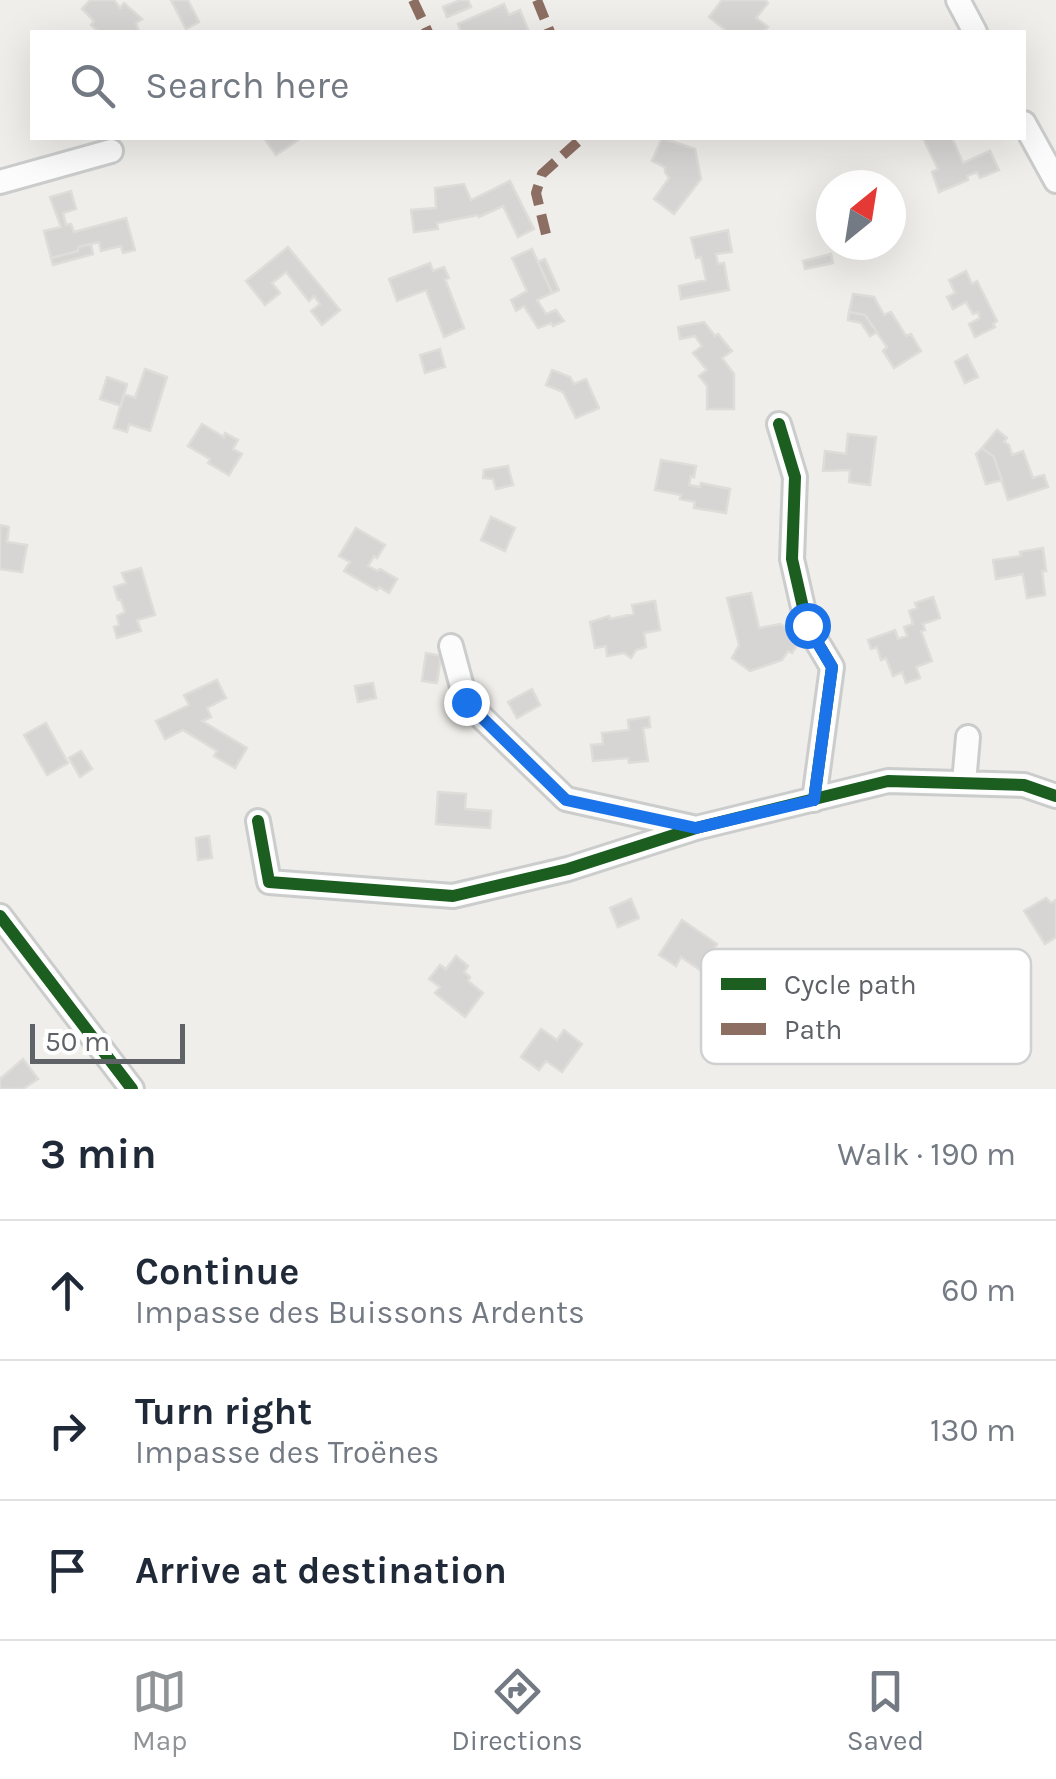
<!DOCTYPE html>
<html lang="en">
<head>
<meta charset="utf-8">
<style>
	body { margin:0; font-family:Karla,sans-serif; background:#f2f2f3; color:#1f2937 }
	.compass { position:absolute; left:816px; top:170px; width:90px; height:90px; border-radius:50%; background:#fff; box-shadow:0 10px 40px #0002; rotate:30deg }
	.scale { position:absolute; left:30px; bottom:25px; width:155px; box-sizing:border-box; padding-left:10px; border:5px solid #5f6368; border-top:0; font-size:28px; line-height:35px; white-space:nowrap; color:#5f6368; -webkit-text-stroke:8px #fff; paint-order:stroke }
	.stop { position:absolute; width:30px; height:30px; margin:-22px; border:8px solid #1a73e8; border-radius:50%; background:#fff }
	.stop.end { background:#1a73e8; border-color:#fff; box-shadow:0 2px 10px #0008 }
	.list { margin:0; padding:0; list-style:none }
	h2 { display:flex; justify-content:space-between; align-items:center; height:130px; margin:0; padding:0 40px; font-size:42px }
	h2 small { font-size:32px; font-weight:400; color:#747a83 }
	.list li { display:grid; grid-template-columns:65px 1fr auto; gap:30px; align-items:center; box-sizing:border-box; height:140px; padding:0 40px; border-top:2px solid #e0e1e3 }
	.list b { display:block; font-size:38px; white-space:nowrap }
	.list p { margin:0; font-size:32px; white-space:nowrap; color:#747a83 }
	.list em { font-size:32px; font-style:normal; color:#747a83 }
	.icon { flex:none; width:55px; height:55px; fill:none; stroke:currentColor; stroke-width:2; stroke-linecap:round; stroke-linejoin:round }
	.map { position:relative; flex:none; width:1056px; height:1089px; overflow:hidden }
	.search { position:absolute; background:#fff; box-shadow:0 10px 40px #0002; left:30px; right:30px; top:30px; height:110px; display:flex; align-items:center; gap:25px; box-sizing:border-box; padding:0 35px; border-radius:0px; color:#747a83; font-size:38px }
	.sheet { height:550px; background:#fff }
	nav { display:flex; justify-content:space-around; align-items:center; box-sizing:border-box; height:140px; border-top:2px solid #e0e1e3; background:#fff; font-size:28px; color:#747a83 }
	nav a { display:grid; justify-items:center; gap:5px }
	nav .on { color:#919496 }
	.map>svg:first-child { display:block }
	.building { fill:#d6d5d3; stroke:#deddd9; stroke-width:2.5 }
	.lines { fill:none; stroke-linecap:round; stroke-linejoin:round }
	.minor-casing { stroke:#cbcccc; stroke-width:28 }
	.minor { stroke:#fdfcfc; stroke-width:22 }
	.quiet { stroke:#8d6e63; stroke-width:10; stroke-dasharray:20 10; stroke-linecap:butt }
	.cycleway-casing { stroke:#fff; stroke-width:19 }
	.cycleway { stroke:#1b5e20; stroke-width:12 }
	.route { stroke:#1a73e8; stroke-width:12 }
	.key { fill:#fff; stroke:#cfd0d2; stroke-width:2.5 }
	.key-label { font-size:28px; fill:#5f6368 }
</style>
</head>
<body>
<div class="map">
<svg width="1056" height="1089" viewBox="0 0 1056 1089">
	<rect width="100%" height="100%" fill="#efeeea"/>
	<path class="building" d="M90 0H114L120 8 124 3 142 19 136 23 139 32H99L91 25 94 21 82 9Z
		M171 0H188L199 22 186 29Z
		M460 0H468L471 7 447 17 443 7Z
		M722 0H765L768 3 756 18 768 27 763 32H728L709 17Z
		M504 4 509 15 520 10 529 32H461L458 24Z
		M264 138H296L298 140 276 155Z
		M662 138 695 149 701 179 674 214 654 199 669 178 665 172V167L652 161Z
		M923 138H952L963 163 990 151 999 170 980 178 977 172 967 176 968 180 939 192 932 172 938 169Z
		M510 181 534 229 518 237 503 206 479 217 478 215 437 223 438 229 414 232 411 210 436 208 435 188 464 184 471 200Z
		M71 191 76 209 63 213 66 225 71 224 74 232 126 218 135 250 123 253 121 246 101 251 99 242 78 247V251L51 258 44 231 61 227 50 197Z
		M728 230 732 252 716 254 718 264 724 263 729 290 681 299 679 286 706 280 701 257 696 258 691 238Z
		M91 244 93 254 53 265 51 258 78 251V247Z
		M288 247 340 310 322 325 311 311 320 304 314 296 309 301 286 272 272 283 280 293 265 305 246 281Z
		M532 249 552 293 537 300 546 314 556 310 564 321 553 326 551 323 538 328 524 306 516 311 511 300 527 291 512 258Z
		M831 254 833 263 805 269 803 261Z
		M545 259 559 290 552 293 538 262Z
		M430 263 433 271 444 267 449 278 445 279 464 328 444 337 426 290 397 301 389 279Z
		M966 271 972 284 977 281 997 321 993 324 995 327 975 337 969 324 980 318 978 312 973 314 966 302 953 309 947 297 955 293 949 280Z
		M853 294 874 297 884 315 891 312 906 336 911 334 921 351 894 368 883 351 887 347 865 315 849 312Z
		M849 312 865 315 877 332 870 336 861 323 848 320Z
		M704 322 715 336 718 334 732 351 722 358 734 374V409H707V386L699 376 707 370 693 353 702 346 695 336 680 339 678 327Z
		M440 349 445 367 425 373 420 355Z
		M967 355 978 377 965 383 955 362Z
		M145 369 167 377 150 431 129 424 127 432 114 428 124 394 135 398Z
		M552 370 570 377 574 384 586 379 599 408 576 418 563 392 546 385Z
		M107 377 127 384 121 406 100 399Z
		M202 424 224 437 225 433 238 440 233 449 242 454 229 475 208 463 210 459 188 446Z
		M997 430 1007 438 1004 442 1009 445 1012 455 1023 451 1033 478 1044 475 1048 487 1008 500 994 457 982 448Z
		M848 434 876 437 870 485 849 482 850 470 823 471 825 451 846 454Z
		M982 448 994 457 1002 480 986 484 976 454Z
		M661 460 696 466 694 477 691 476 689 485 700 487 701 483 730 489 726 513 694 508 695 502 680 499 681 495 655 490Z
		M508 466 513 485 496 489 493 479 483 478 484 470Z
		M491 517 515 528 505 551 481 540Z
		M0 525 9 527 7 542 27 545 22 572 0 569Z
		M356 528 385 545 377 558 374 556 368 566 378 571 380 569 397 579 389 593 379 587 377 590 344 571 350 562 339 556Z
		M1043 548 1046 571H1042L1045 595 1027 598 1023 574 996 579 993 560 1021 556 1020 552Z
		M141 568 155 615 137 620 141 631 117 638 114 627 119 625 117 616 125 612 121 600H118L114 587 126 583 122 573Z
		M751 593 759 628 780 624 802 637 792 653 788 651 782 660 750 671 732 658 739 645 727 598Z
		M933 597 940 618 923 624 925 630 921 631 932 661 916 667 920 678 906 683 902 672 893 676 886 658 881 660 877 647 871 649 868 640 895 630 898 639 907 636 904 627 913 624 909 611 917 608 915 603Z
		M655 601 660 630 644 633 646 647 636 650 631 658 624 653 607 656 606 646 595 648 590 622 609 616 610 619 634 614 632 605Z
		M426 653 441 656 437 683 422 681Z
		M217 680 226 698 207 708 211 717 202 721 247 748 235 768 214 756 217 751 183 730 165 739 156 721 189 705 184 695Z
		M373 683 376 698 358 702 355 686Z
		M532 689 540 705 517 718 508 702Z
		M649 717 650 727 643 728 648 761 629 763 628 758 593 761 591 745 603 744 602 733 629 730 628 720Z
		M46 723 68 763 47 775 24 735Z
		M81 751 92 769 80 777 69 758Z
		M438 792 466 794 465 809 491 811 490 828 436 824Z
		M209 836 212 858 198 860 196 838Z
		M1046 898 1051 903 1056 900V937L1045 944 1024 911Z
		M631 899 639 918 618 927 610 908Z
		M682 920 717 944 700 970 681 957 676 966 659 955Z
		M456 956 468 966 464 972 470 977 468 981 483 993 465 1017 435 993 440 987 429 979 440 965 446 969Z
		M541 1029 557 1040 564 1030 582 1044 562 1072 546 1061 539 1070 521 1057Z
		M23 1059 38 1079 23 1089H0V1079Z"/>
	<g class="lines">
		<g class="minor-casing">
			<path id="minor" d="M958 0 975 32
				M1024 123 1056 181
				M0 182 111 151
				M779 424 795 477 792 559 807 625 832 667 814 800
				M451 646 466 702 566 799 692 827
				M964 783 968 737
				M258 821 269 882 453 896 568 869 696 828 888 781 1024 785 1056 796
				M0 916 132 1089"/>
		</g>
		<use href="#minor" class="minor"/>
		<path class="quiet" d="M413 0 428 32
			M537 0 550 32
			M546 234 536 193 542 174 582 138"/>
		<g class="cycleway-casing">
			<path id="cycleway" d="M779 424 795 477 792 559 807 625 832 667 814 800
				M258 821 269 882 453 896 568 869 696 828 888 781 1024 785 1056 796
				M0 916 132 1089"/>
		</g>
		<use href="#cycleway" class="cycleway"/>
	</g>
	<g class="lines">
		<path class="route" d="M466 702 566 800 696 828 814 800 832 667 807 625"/>
	</g>
	<rect x="701" y="949" width="330" height="115" rx="15" class="key"/>
	<rect x="721" y="978" width="45" height="12" fill="#1b5e20"/>
	<rect x="721" y="1023" width="45" height="12" fill="#8d6e63"/>
	<g class="key-label">
		<text x="784" y="994">Cycle path</text>
		<text x="784" y="1039">Path</text>
	</g>
</svg>
<svg class="compass" viewBox="-18 -18 36 36"><path d="M0-13l5 13h-10z" fill="#e53935"/><path d="M0 13l5-13h-10z" fill="#747a83"/></svg>
<div class="scale">50 m</div>
<div class="stop" style="left:807px;top:625px"></div>
<div class="stop end" style="left:466px;top:702px"></div>
<div class="search"><svg class="icon" aria-label="search" viewBox="0 0 24 24"><circle cx="10" cy="10" r="6"/><path d="M15 15l6 6"/></svg>Search here</div>
</div>
<section class="sheet">
<h2>3 min<small>Walk · 190 m</small></h2>
<ul class="list">
<li><svg class="icon" aria-label="ahead" viewBox="0 0 24 24"><path d="M12 20V5M6 11l6-6 6 6"/></svg><div><b>Continue</b><p>Impasse des Buissons Ardents</p></div><em>60 m</em></li>
<li><svg class="icon" aria-label="right" viewBox="0 0 24 24"><path d="M7 20v-9h11M14 6l5 5-5 5"/></svg><div><b>Turn right</b><p>Impasse des Troënes</p></div><em>130 m</em></li>
<li><svg class="icon" aria-label="arrive" viewBox="0 0 24 24"><path d="M6 21V4h12l-3 4 3 4H6"/></svg><div><b>Arrive at destination</b></div></li>
</ul>
</section>
<nav>
<a class="on"><svg class="icon" aria-label="map" viewBox="0 0 24 24"><path d="M3 6l6-2 6 2 6-2v14l-6 2-6-2-6 2zM9 4v14M15 6v14"/></svg>Map</a>
<a><svg class="icon" aria-label="directions" viewBox="0 0 24 24"><path d="M12 3l9 9-9 9-9-9zM9 14v-3h6M13 9l2 2-2 2"/></svg>Directions</a>
<a><svg class="icon" aria-label="saved" viewBox="0 0 24 24"><path d="M7 4h10v16l-5-4-5 4z"/></svg>Saved</a>
</nav>
</body>
</html>
